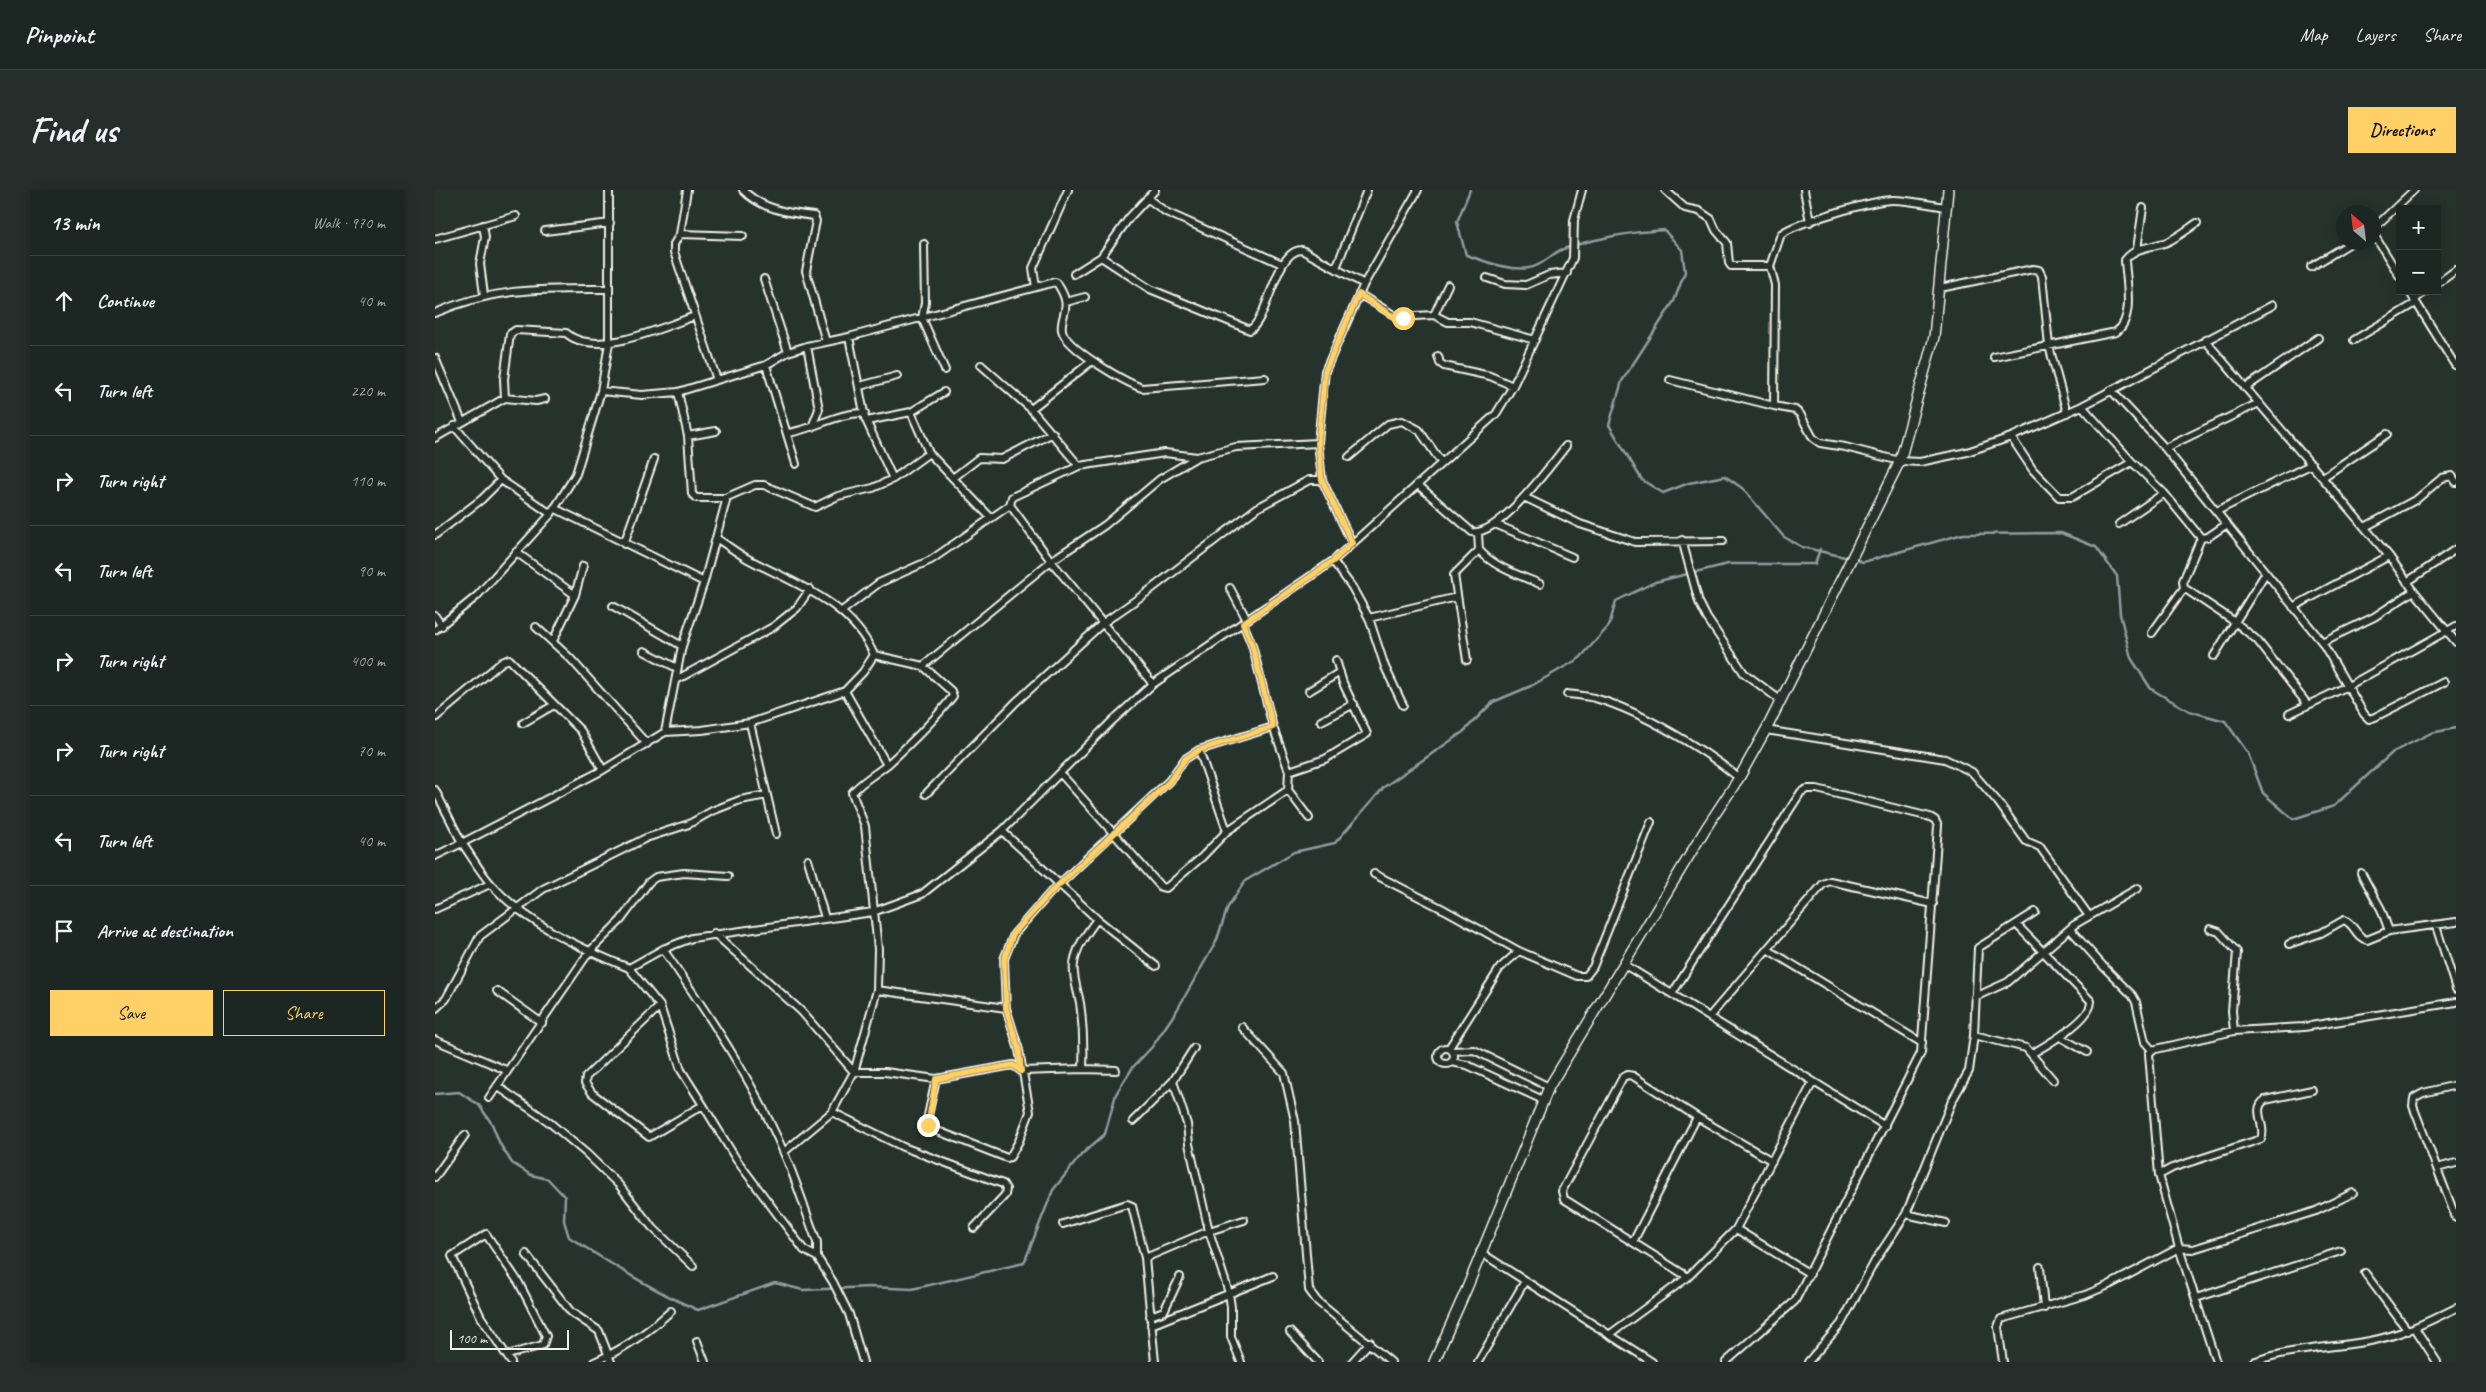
<!DOCTYPE html>
<html lang="en">
<head>
<meta charset="utf-8">
<style>
	body { margin:0; font-family:Caveat,sans-serif; background:#252e2a; color:#f1f3f6 }
	.controls { position:absolute; right:15px; top:15px; display:grid; overflow:hidden; border-radius:0px; box-shadow:0 2px 12px #0003 }
	.controls button { width:45px; height:45px; display:grid; place-items:center; padding:0; border:0; border-bottom:1px solid #3a4340; background:#1c2622; color:#f1f3f6; font:25px sans-serif }
	.compass { position:absolute; left:1901px; top:15px; width:45px; height:45px; border-radius:50%; background:#1c2622; box-shadow:0 2px 12px #0003; rotate:332deg }
	.scale { position:absolute; left:15px; bottom:12px; width:119px; box-sizing:border-box; padding-left:5px; border:2px solid #f4f1e8; border-top:0; font-size:14px; line-height:18px; white-space:nowrap; color:#f4f1e8; -webkit-text-stroke:4px #26332d; paint-order:stroke }
	.stop { position:absolute; width:15px; height:15px; margin:-11px; border:4px solid #ffd166; border-radius:50%; background:#fff }
	.stop.end { background:#ffd166; border-color:#fff; box-shadow:0 1px 5px #0008 }
	.list { margin:0; padding:0; list-style:none }
	h2 { display:flex; justify-content:space-between; align-items:center; height:65px; margin:0; padding:0 20px; font-size:21px }
	h2 small { font-size:16px; font-weight:400; color:#a0a5a5 }
	.list li { display:grid; grid-template-columns:32px 1fr auto; gap:15px; align-items:center; box-sizing:border-box; height:90px; padding:0 20px; border-top:1px solid #3a4340 }
	.list b { display:block; font-size:19px; white-space:nowrap }
	.list em { font-size:16px; font-style:normal; color:#a0a5a5 }
	.actions { display:flex; gap:10px; padding:15px 20px }
	.actions a { flex:1; padding:11px 0; border:1px solid #ffd166; border-radius:0px; text-align:center; font-size:18px; color:#ffd166 }
	.actions .main { background:#ffd166; color:#111 }
	.icon { flex:none; width:28px; height:28px; fill:none; stroke:currentColor; stroke-width:2; stroke-linecap:round; stroke-linejoin:round }
	.map { position:relative; flex:none; width:2021px; height:1172px; overflow:hidden; border-radius:0px }
	header { display:flex; align-items:center; gap:30px; box-sizing:border-box; height:70px; padding:0 25px; background:#1c2622; border-bottom:1px solid #3a4340 }
	header strong { font-size:24px }
	nav { display:flex; gap:28px; margin-inline-start:auto; font-size:18px }
	.intro { display:flex; align-items:center; justify-content:space-between; box-sizing:border-box; height:120px; padding:0 30px }
	h1 { margin:0; font-size:35px }
	.button { padding:12px 22px; border-radius:0px; background:#ffd166; color:#111; font-size:18px; font-weight:700 }
	main { display:flex; gap:30px; padding:0 30px }
	aside { flex:1; background:#1c2622; border-radius:0px; box-shadow:0 2px 12px #0003 }
	.map>svg:first-child { display:block }
	.lines { fill:none; stroke-linecap:round; stroke-linejoin:round }
	.stream { stroke:#8f9c9f; stroke-width:2.5 }
	.minor-casing { stroke:#f4f1e8; stroke-width:10 }
	.tertiary-casing { stroke:#f4f1e8; stroke-width:12 }
	.minor { stroke:#26332d; stroke-width:6 }
	.tertiary { stroke:#26332d; stroke-width:9 }
	.route { stroke:#ffd166; stroke-width:6 }
</style>
</head>
<body>
<header>
<strong>Pinpoint</strong>
<nav><a>Map</a><a>Layers</a><a>Share</a></nav>
</header>
<div class="intro"><h1>Find us</h1><a class="button">Directions</a></div>
<main>
<aside>
<h2>13 min<small>Walk · 970 m</small></h2>
<ul class="list">
<li><svg class="icon" aria-label="ahead" viewBox="0 0 24 24"><path d="M12 20V5M6 11l6-6 6 6"/></svg><div><b>Continue</b></div><em>40 m</em></li>
<li><svg class="icon" aria-label="left" viewBox="0 0 24 24"><path d="M17 20v-9H6M10 6l-5 5 5 5"/></svg><div><b>Turn left</b></div><em>220 m</em></li>
<li><svg class="icon" aria-label="right" viewBox="0 0 24 24"><path d="M7 20v-9h11M14 6l5 5-5 5"/></svg><div><b>Turn right</b></div><em>110 m</em></li>
<li><svg class="icon" aria-label="left" viewBox="0 0 24 24"><path d="M17 20v-9H6M10 6l-5 5 5 5"/></svg><div><b>Turn left</b></div><em>90 m</em></li>
<li><svg class="icon" aria-label="right" viewBox="0 0 24 24"><path d="M7 20v-9h11M14 6l5 5-5 5"/></svg><div><b>Turn right</b></div><em>400 m</em></li>
<li><svg class="icon" aria-label="right" viewBox="0 0 24 24"><path d="M7 20v-9h11M14 6l5 5-5 5"/></svg><div><b>Turn right</b></div><em>70 m</em></li>
<li><svg class="icon" aria-label="left" viewBox="0 0 24 24"><path d="M17 20v-9H6M10 6l-5 5 5 5"/></svg><div><b>Turn left</b></div><em>40 m</em></li>
<li><svg class="icon" aria-label="arrive" viewBox="0 0 24 24"><path d="M6 21V4h12l-3 4 3 4H6"/></svg><div><b>Arrive at destination</b></div></li>
</ul>
<div class="actions"><a class="main">Save</a><a>Share</a></div>
</aside>
<div class="map">
<svg width="2021" height="1172" viewBox="0 0 2021 1172">
	<rect width="100%" height="100%" fill="#26332d"/>
	<filter id="ink" filterUnits="userSpaceOnUse"><feTurbulence type="fractalNoise" baseFrequency=".02" numOctaves="2"/><feDisplacementMap in="SourceGraphic" scale="10" xChannelSelector="R" yChannelSelector="G"/><feConvolveMatrix kernelMatrix="1 2 1 2 8 2 1 2 1" color-interpolation-filters="sRGB"/></filter>
	<g filter="url(#ink)">
		<g class="lines">
			<path class="stream" d="M1035 0 1022 32 1031 65C1050 71 1073 81 1094 78 1106 77 1117 63 1128 59 1161 48 1194 42 1229 40L1247 60 1250 82 1239 111 1187 191 1174 235 1207 290 1228 303 1254 293 1290 286 1307 298 1349 347 1367 357 1414 368
				M1419 369 1428 372 1528 344 1626 343 1661 357 1682 386 1685 424 1696 468 1716 499 1754 521 1790 531 1813 563 1828 603 1858 629 1899 616 1958 562 1996 543 2021 538
				M0 904 24 902 44 915 57 934 65 954 77 973 96 985 113 989 130 1007 129 1031 134 1047C175 1073 218 1101 263 1120L340 1093 368 1100 435 1097 477 1099 589 1073 618 1000 647 964 670 944 681 904 698 877 717 857 742 820 781 752 793 717 810 691 859 662 900 653 949 597 1028 542 1058 512 1096 496 1145 468 1174 436 1181 411 1220 392 1293 374H1380L1385 359"/>
			<g class="minor-casing">
				<path id="minor" d="M252 0 245 44 239 54V62L282 190
					M308 0C326 19 353 23 379 26L381 31 371 81 391 152
					M1230 0 1250 18 1264 21 1276 29 1281 40 1292 53 1294 73 1296 76H1335
					M1369 0 1375 32
					M712 8 731 22 847 74
					M48 35 50 47 45 74 49 105
					M1938 39 1979 0
					M110 41 175 33
					M1938 43 1965 87
					M245 44 308 46
					M0 49 81 26
					M489 54 490 113 487 128 510 180
					M1702 59 1708 18
					M666 67 715 99 815 140C835 126 840 60 867 60L929 94
					M1876 77 1917 52
					M901 78 932 0
					M639 84 666 67 694 28 720 0
					M1052 88 1070 94 1091 95 1114 85 1132 83
					M329 89 353 162
					M2002 94 2021 80
					M601 97 598 78 633 0
					M1505 98 1598 79 1604 80 1607 86 1614 156 1632 223
					M1974 101 2020 175
					M924 104 962 127 999 125 1013 132H1035L1100 150
					M1979 110 1991 101
					M631 112 650 107
					M0 123C60 97 109 99 173 99
					M999 125 1013 95
					M414 147 430 228 458 289
					M1770 150 1954 366 1979 401 2021 452
					M1919 150 1981 113
					M372 156 384 219 377 237
					M1003 166 1005 173 1009 176 1055 186 1078 196
					M1559 167 1681 142C1700 129 1691 91 1690 70 1701 56 1716 58 1732 52 1743 47 1753 39 1762 33
					M0 168 27 232
					M331 175 361 274
					M546 175 596 219 644 276
					M1235 190 1339 216 1360 220 1365 224 1378 248 1385 253 1410 257 1465 271 1485 272 1532 262 1576 247 1647 216 1838 115
					M425 196 462 186
					M1810 198 1883 148
					M1676 200 1730 258 1887 452 1929 524 1934 529 1940 527 2009 492
					M166 201 207 205 243 202 331 175 353 162 372 156 414 147 620 92 622 93C625 98 629 104 630 110 633 119 625 131 627 140 630 158 690 192 707 198L830 188
					M243 202 253 246 257 304 261 308H290L320 295H329L380 317 403 306 438 298 458 289 494 263
					M70 208 69 189 75 144 81 140 131 143C160 169 228 137 260 126
					M1339 216 1340 95 1335 76 1346 44C1360 33 1439 10 1458 10 1475 10 1494 15 1512 17
					M1647 216 1697 272
					M596 219 657 171
					M476 222 494 263 556 328
					M432 231 476 222 509 202
					M19 236 66 290 116 324
					M353 243C380 239 403 222 430 223
					M253 246 281 241
					M1576 247 1598 280 1624 307H1637L1697 272 1729 303 1766 348 1773 347 1792 334
					M0 248 70 208 101 211 110 209
					M1730 258 1824 213
					M914 267 953 234 967 231 984 240 1006 272
					M1888 287 1952 244
					M518 288 544 268 567 269 618 243
					M982 294 1037 342C1064 346 1114 277 1131 256
					M1089 307 1145 334 1200 352 1288 351
					M575 315 616 371 718 494
					M119 318 269 392
					M1782 321 1877 274
					M1060 334 1137 367
					M1684 334 1729 303
					M1930 337 1982 309 2007 288 2017 286 2021 292
					M1043 343 1044 360C1060 378 1084 385 1105 394
					M0 345 47 309 66 290
					M281 348C292 355 302 363 313 369 360 394 416 412 439 465
					M1766 348 1748 391 1749 398 1800 432 1822 450 1873 515
					M1247 350 1264 412 1272 428 1309 483 1345 510
					M917 353 887 290 883 253 890 181 929 94 983 0
					M189 354 219 269
					M81 362 140 405
					M898 371 917 397 934 428 950 477 968 515
					M1972 392 2021 359
					M795 398 812 430
					M178 416 247 456
					M1858 417 1954 366
					M407 421 444 393 496 370 575 315 577 307 644 276 730 263 762 267
					M0 426 7 436
					M934 428 1022 407
					M808 433 817 455 838 537 854 581 853 600 874 628
					M101 437 135 468 212 554
					M0 440 42 406 116 324 141 284 166 201 174 153V0
					M1717 443 1749 398
					M118 451 140 405 148 376
					M1887 452 1939 427 1979 401
					M209 461 242 478
					M1779 466 1830 384
					M1032 470 1019 385 1044 360
					M488 476 616 371 670 335 725 289 762 267 801 257 883 253
					M241 490 338 437 362 418 375 399
					M410 501 452 575
					M874 501 905 482
					M1132 504C1142 505 1153 506 1163 509 1207 522 1269 559 1304 588
					M1854 524 1913 496 2021 436
					M0 528 67 472 74 469 146 541 168 580
					M886 531 919 514
					M88 533 119 515
					M315 533 341 644
					M1331 540 1510 569 1537 582 1563 612 1591 651 1605 657 1654 726
					M230 542 247 456 269 392 291 311 290 308
					M764 560 792 641
					M854 581 890 569 932 544 908 493 901 470
					M626 584 726 697 731 698 767 667 792 641 853 600
					M0 600 27 653 168 580 230 542 267 540 315 533 410 501 428 482 439 465
					M491 604 581 512 668 433 711 403 822 318 874 290H887
					M567 641 662 729 721 776
					M0 666 27 653C37 667 45 682 56 694 90 733 147 759 194 778L228 759 257 748 438 722 487 704 567 641 677 531 718 494 898 371 1061 224 1078 196 1138 68 1139 30 1147 0
					M373 670 390 728
					M1926 683 1946 719 1954 741
					M939 684 1010 720 1084 761 1142 786H1151L1158 777 1216 632
					M0 719 55 694
					M1581 734 1656 811C1657 829 1612 855 1598 863
					M2001 736 2021 799
					M1635 739 1668 776 1697 805 1701 812 1710 852 1717 860
					M1775 739 1784 742 1802 762 1797 821 1799 841
					M279 743 366 821 419 882H450L501 889 578 875 586 881 648 879 681 880
					M1854 754 1886 743 1909 730C1920 734 1920 747 1932 750L1954 741 2021 732
					M228 759C273 824 318 890 349 963 362 992 371 1023 382 1052V1067
					M1332 759 1487 853
					M1190 775 1450 936
					M194 778 225 816 246 880 268 915 301 969 369 1060 382 1067 398 1092 414 1124 428 1172
					M442 800 571 818
					M62 801 107 833
					M1237 804 1366 602 1372 599H1382L1495 627 1500 630 1503 636 1486 863 1360 1111 1291 1172
					M1540 807 1573 792 1639 735 1703 698
					M225 816 151 887 150 893 157 903 214 947 268 915
					M0 819 11 809 45 746 108 699 211 648 254 634 277 621 305 610 332 605
					M1275 826 1388 694 1395 691 1498 714
					M807 837 849 883 860 931 874 1100 882 1111 956 1172
					M1539 845 1591 858 1618 890
					M1625 847 1652 862
					M0 850 71 880
					M1014 858 1065 778 1084 761
					M1003 866a8 8 0 1 1 16 0a8 8 0 1 1-16 0Z
					M1017 861 1039 860 1114 897
					M1016 872 1032 875 1108 910
					M648 879C649 857 648 834 645 813 643 801 637 786 639 774 641 757 652 743 662 729
					M501 889 492 930 495 938 572 968 575 967 584 951 595 922 584 860 571 818 569 769 579 744 615 703 734 591 750 569 764 560 838 537
					M738 891 752 934 754 954 774 1041 794 1103 796 1117V1147L806 1172
					M2021 895 1988 903 1979 908 1978 916 2021 1028
					M62 896 114 932 152 964 184 995 216 1036 258 1076
					M54 908 154 762 186 730 214 692 221 687 249 683 293 686
					M397 922 468 957 568 994 571 999 570 1005 539 1038
					M698 931 738 891 759 858
					M349 962 397 922 419 882 442 800 443 759 430 636 417 603C427 591 441 584 453 574 476 553 499 531 518 506L516 501 488 476 439 465
					M2002 978 2021 973
					M1724 985 1737 978 1826 949C1832 935 1816 920 1830 910L1877 900
					M0 987 30 945
					M1471 1024 1511 1033
					M628 1034 692 1014 697 1016 710 1068 720 1172
					M1301 1039 1375 1084
					M1198 1052 1262 927
					M1045 1062 1217 1172
					M91 1064 136 1122 164 1141 176 1172
					M710 1068 774 1041 809 1030
					M1605 1077 1609 1118
					M1930 1083 1973 1141
					M1253 1087 1129 1009 1127 1001 1188 887 1193 885 1198 886 1262 927 1337 971
					M1761 1108 1906 1061
					M715 1126 729 1121 745 1087
					M716 1135 838 1086
					M1980 1138 2002 1172
					M855 1142 883 1172
					M1174 1145 1253 1087 1301 1039 1378 892
					M262 1151 270 1172
					M72 1165 108 1155 111 1146 84 1093 51 1044 17 1066 46 1127 76 1172
					M159 1172C188 1160 213 1142 236 1121
					M917 1172 935 1152
					M1043 1172 1090 1091
					M1373 1172 1406 1134 1440 1071 1471 1024 1517 911 1534 881 1539 845 1543 758 1600 722
					M1568 1172 1563 1137 1566 1129 1650 1105 1674 1095 1744 1058 1758 1059 1881 1021 1918 1003
					M1781 1172 1744 1058 1724 985 1714 864 1717 860 1799 841 1869 837 2021 812
					M1818 1172C1856 1158 1896 1158 1935 1151 1966 1145 1993 1132 2021 1118"/>
			</g>
			<g class="tertiary-casing">
				<path id="tertiary" d="M999 1172 1032 1098 1114 897 1271 638 1304 588 1333 536 1465 271 1499 147 1513 0"/>
			</g>
			<use href="#minor" class="minor"/>
			<use href="#tertiary" class="tertiary"/>
		</g>
	</g>
	<g class="lines" filter="url(#ink)">
		<path class="route" d="M493 935 501 889 578 875 586 881 584 860 571 818 569 770 578 744 615 703 734 592 750 569 764 560 838 537 817 455 808 433 898 371 917 353 887 290 883 253 890 181 924 104 956 125 968 128"/>
	</g>
</svg>
<div class="controls">
<button>+</button>
<button>−</button>
</div>
<svg class="compass" viewBox="-18 -18 36 36"><path d="M0-13l5 13h-10z" fill="#e53935"/><path d="M0 13l5-13h-10z" fill="#a0a5a5"/></svg>
<div class="scale">100 m</div>
<div class="stop" style="left:968px;top:128px"></div>
<div class="stop end" style="left:493px;top:935px"></div>
</div>
</main>
</body>
</html>
